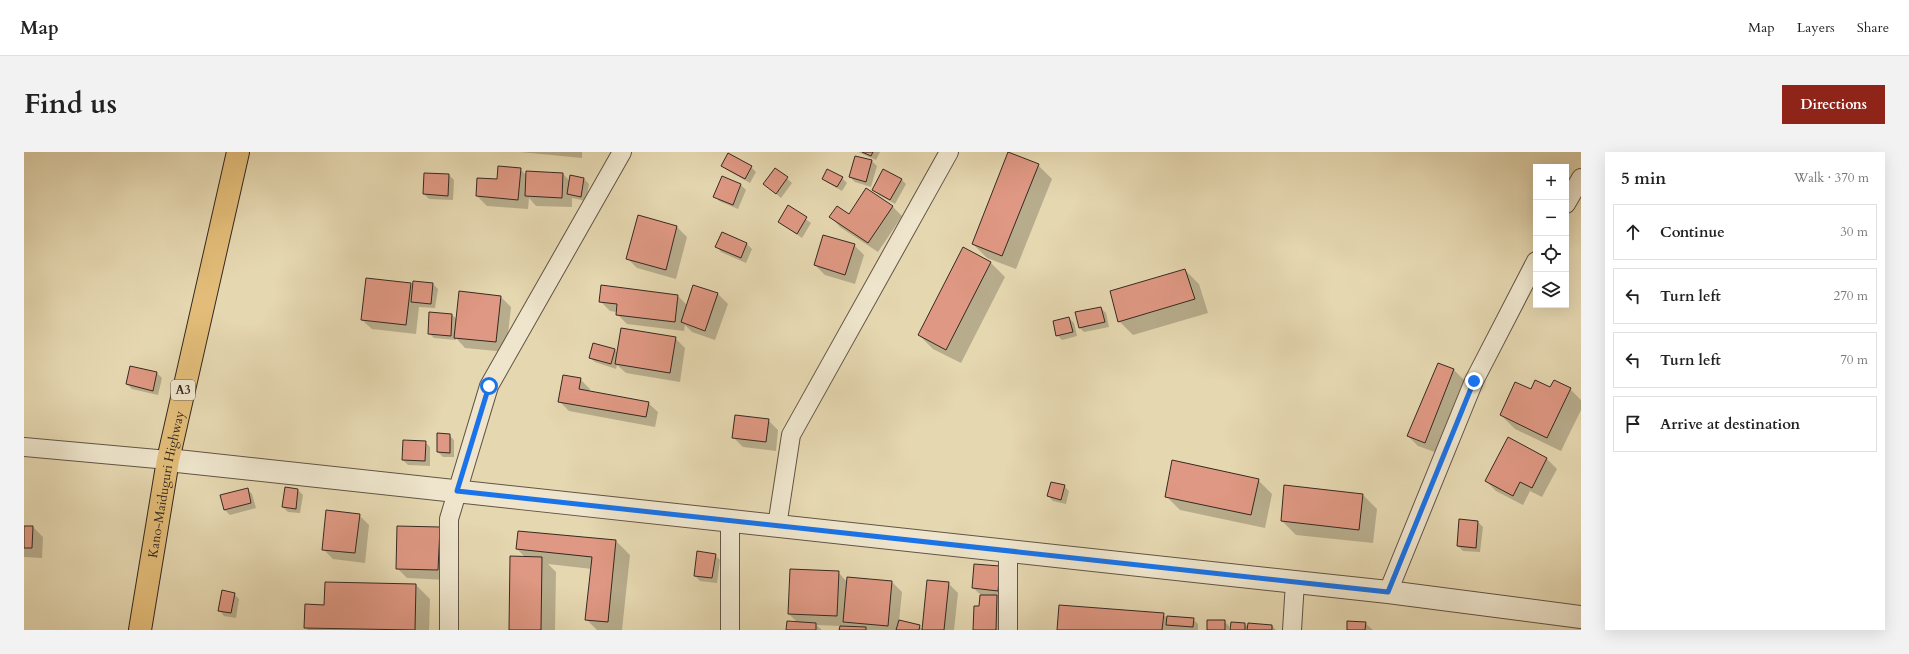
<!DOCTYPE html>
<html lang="en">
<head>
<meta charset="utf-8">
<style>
	body { margin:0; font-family:Cardo,serif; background:#f2f2f2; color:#222 }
	.controls { position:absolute; right:12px; top:12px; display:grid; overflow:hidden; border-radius:0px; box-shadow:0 4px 16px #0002 }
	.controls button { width:36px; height:36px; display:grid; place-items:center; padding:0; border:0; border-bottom:1px solid #e0e0e0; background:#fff; color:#222; font:20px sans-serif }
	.stop { position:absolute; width:12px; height:12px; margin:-9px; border:3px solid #1a73e8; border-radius:50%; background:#fff }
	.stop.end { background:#1a73e8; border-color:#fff; box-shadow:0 1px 4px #0008 }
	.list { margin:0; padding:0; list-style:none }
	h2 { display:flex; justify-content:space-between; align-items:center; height:52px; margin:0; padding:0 16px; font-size:17px }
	h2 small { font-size:13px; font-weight:400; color:#767676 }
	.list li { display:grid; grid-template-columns:26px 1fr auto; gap:12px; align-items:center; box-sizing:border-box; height:56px; margin:0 8px 8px; padding:0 8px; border:1px solid #e0e0e0; border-radius:0px }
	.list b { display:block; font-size:15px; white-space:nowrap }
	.list em { font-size:13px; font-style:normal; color:#767676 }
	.icon { flex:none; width:22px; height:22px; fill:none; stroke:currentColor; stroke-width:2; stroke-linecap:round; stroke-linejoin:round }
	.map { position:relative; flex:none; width:1557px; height:478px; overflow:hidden; border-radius:0px }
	header { display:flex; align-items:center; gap:24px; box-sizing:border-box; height:56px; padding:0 20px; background:#fff; border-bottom:1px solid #e0e0e0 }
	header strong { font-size:19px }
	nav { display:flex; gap:22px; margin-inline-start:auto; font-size:14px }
	.intro { display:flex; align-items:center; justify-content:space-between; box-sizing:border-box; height:96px; padding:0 24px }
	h1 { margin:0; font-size:28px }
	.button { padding:10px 18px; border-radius:0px; background:#8f2418; color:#fff; font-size:14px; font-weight:700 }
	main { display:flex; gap:24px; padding:0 24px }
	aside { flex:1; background:#fff; border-radius:0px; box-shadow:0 4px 16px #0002 }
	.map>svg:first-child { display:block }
	.shadow { fill:#0003 }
	.building { fill:#df9883; stroke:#362921 }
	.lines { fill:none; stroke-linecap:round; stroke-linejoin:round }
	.minor-casing { stroke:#625445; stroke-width:20 }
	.tertiary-casing { stroke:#625445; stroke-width:24 }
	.trunk-casing { stroke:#362921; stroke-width:24 }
	.minor { stroke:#eee5cc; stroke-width:18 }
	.tertiary { stroke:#eee5cc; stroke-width:22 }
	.trunk { stroke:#e2bc78; stroke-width:22 }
	.route { stroke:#1a73e8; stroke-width:5 }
	.labels { text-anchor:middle; stroke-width:3; stroke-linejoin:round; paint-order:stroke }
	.shield { fill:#eee5cc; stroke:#6d6154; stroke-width:1 }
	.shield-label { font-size:12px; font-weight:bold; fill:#362921 }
	.street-label { font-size:13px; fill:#362921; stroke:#eee5cc }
</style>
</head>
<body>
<header>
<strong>Map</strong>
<nav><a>Map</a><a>Layers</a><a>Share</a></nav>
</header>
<div class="intro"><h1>Find us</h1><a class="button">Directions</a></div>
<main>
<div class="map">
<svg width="1557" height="478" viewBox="0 0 1557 478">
	<rect width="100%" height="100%" fill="#e5d7b0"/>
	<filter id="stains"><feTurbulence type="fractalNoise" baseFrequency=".005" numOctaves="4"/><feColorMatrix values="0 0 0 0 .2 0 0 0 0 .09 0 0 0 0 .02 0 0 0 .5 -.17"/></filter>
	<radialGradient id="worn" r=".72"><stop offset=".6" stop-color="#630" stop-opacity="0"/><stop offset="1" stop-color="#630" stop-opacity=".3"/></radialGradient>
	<path class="shadow" d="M496 0H558V6Z
		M834 0H856L852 8Z
		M704 2 727 15 732 20 726 31 703 18 698 13Z
		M832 5 848 9 853 14 847 35 831 30 826 25Z
		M1014 13 1028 27 992 117 963 106 949 92Z
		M496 17 503 24 539 22 546 29 560 27 565 32 562 49 548 46V55L512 54 505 46 504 57 463 54 453 44 474 28Z
		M752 17 768 31 757 46 740 32Z
		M425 23 430 28 429 48 405 47 400 42Z
		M698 25 717 33 722 38 714 57 695 49 690 44Z
		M799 26H818L823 31 818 39 804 31Z
		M877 27 882 32 871 52 855 43 850 38Z
		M868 54 878 64 854 100 816 75 807 65 825 63Z
		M765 55 787 71 778 86 755 70Z
		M615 65 653 75 663 85 652 127 613 116 603 106Z
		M699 81 723 92 728 97 722 111 697 100 693 95Z
		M830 93 840 103 831 132 801 123 791 113Z
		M939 97 967 111 981 125 937 211 909 197 895 183Z
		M1161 118 1175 132 1184 161 1109 183 1095 169Z
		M387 132 390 136 409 132 414 137 411 156 395 155 392 182 348 177 338 168Z
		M694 142 704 152 691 188 668 180 661 173 660 179 603 172 593 162V160L586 159 576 149 654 144 663 153Z
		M477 145 487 155 482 200 441 196 432 186V188L410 186 405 181 406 161 428 163 433 167Z
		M1077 156 1082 161 1085 175 1060 180 1055 175Z
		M1045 166 1050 171 1053 184 1038 188 1033 183Z
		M651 186 661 196 656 230 602 221 593 213 592 217 571 210 566 206 570 192 591 198 594 201Z
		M1415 212 1430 218 1440 228 1411 300 1394 294 1384 284Z
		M133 221 138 226 134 243 108 237 103 232Z
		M556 227 566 237 565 240 624 251 634 260 631 275 545 259 535 249Z
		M1527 237H1546L1557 248V258L1537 299 1491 277 1477 263 1507 238Z
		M744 268 754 278 752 299 719 295 709 285Z
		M425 283 430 288V305H419L414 300Z
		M1484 286 1523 307 1533 317 1518 345 1506 339 1499 353 1472 339 1462 329Z
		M401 290 406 295V314L384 313 379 308Z
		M1234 328 1248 342 1241 376 1156 358 1142 344Z
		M1040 334 1045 339 1042 352 1029 349 1024 344Z
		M1261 334 1339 343 1353 357 1349 391 1272 383 1258 369Z
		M223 337 228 342 232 356 206 363 201 358 197 344Z
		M274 338 279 343 276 361 264 360 259 355Z
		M335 363 345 373 341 411 309 407 299 397Z
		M1454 370 1459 375 1456 400 1439 399 1434 394Z
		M0 375H9L19 385 18 406 0 405Z
		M415 376 425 386 423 428 383 426 373 416Z
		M495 380 592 389 606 403 598 478H573L562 467 568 417 524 412 532 420 531 478H486L502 406 493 397Z
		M691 403 696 408 693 431 676 429 671 424Z
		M976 415 982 478H950L956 455 957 443 949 436Z
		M814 420 823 430 824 426 868 430 878 440 875 469 895 474 899 478 924 431 934 441 930 478H816L817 474 792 473 798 478H763L774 471 765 462Z
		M392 433 406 447 405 478H284L281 475 301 454Z
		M210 442 215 447 212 466 200 464 196 459Z
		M1139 462 1144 467H1169L1174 472V478H1034Z
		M1200 469 1205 474V478H1184Z
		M1341 471 1349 478H1324Z
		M1221 472 1224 475 1225 472 1248 474 1252 478H1207Z"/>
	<path class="building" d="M838 0H849L847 4Z
		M984 0 1015 12 978 104 948 92Z
		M704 1 728 14 721 27 697 14Z
		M831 4 848 8 842 30 825 25Z
		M474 14 497 16 494 48 452 44 453 26 473 27Z
		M751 16 764 25 752 42 739 32Z
		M803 17 819 25 813 35 798 27Z
		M859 17 878 27 866 48 848 38Z
		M502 19 539 21 538 46 501 44Z
		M400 21 425 22 424 44 399 42Z
		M546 23 560 26 557 45 543 42Z
		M698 24 717 32 709 53 689 45Z
		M842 36 869 54 844 91 805 65 813 54 825 62Z
		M764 53 783 65 773 82 754 70Z
		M614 63 653 74 642 118 602 107Z
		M698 80 723 91 717 106 691 95Z
		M799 83 831 92 821 123 790 113Z
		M939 95 967 110 922 198 894 183Z
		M1161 117 1171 147 1094 170 1086 139Z
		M342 126 387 131 382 173 337 168Z
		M389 129 409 131 407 152 387 150Z
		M577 133 654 143 651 170 592 163 593 152 575 150Z
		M669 133 694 141 681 179 657 170Z
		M435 139 477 144 472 190 430 186Z
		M1077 155 1081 170 1055 176 1051 160Z
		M405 160 428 162 427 184 404 182Z
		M1045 165 1049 180 1032 184 1029 169Z
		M597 176 652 185 646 221 591 212Z
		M569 191 591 197 587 212 565 206Z
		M1414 211 1430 217 1401 291 1383 284Z
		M106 214 133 220 129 239 102 232Z
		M539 223 557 226 555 237 625 250 622 265 534 250Z
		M1511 228 1526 235 1530 228 1547 236 1523 286 1476 263 1491 230 1507 237Z
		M711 263 745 267 742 290 708 286Z
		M413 281 426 282V301L413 300Z
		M1484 285 1523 306 1508 336 1496 330 1489 344 1461 329Z
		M379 288 402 289 401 309 378 308Z
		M1148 308 1235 327 1227 363 1141 345Z
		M1027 330 1041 333 1037 348 1023 344Z
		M1260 333 1339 342 1335 378 1257 369Z
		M261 335 274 337 272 357 258 355Z
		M224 336 227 351 200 358 196 343Z
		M302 358 336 362 331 401 298 398Z
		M1435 367 1454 369 1452 396 1433 394Z
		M0 374H9L8 396H0Z
		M373 374 416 375 414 418 372 417Z
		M494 379 592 388 584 470 561 468 568 405 492 397Z
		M673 399 692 402 688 426 670 424Z
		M486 404 518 405 517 478H485Z
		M950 412 976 414 974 439 948 436Z
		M766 417 815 419 813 464 764 462Z
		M823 425 868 429 864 474 819 470Z
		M903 428 925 430 920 478H898Z
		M301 430 392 432 391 478 280 476 281 452 300 453Z
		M198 438 211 441 207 461 194 459Z
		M956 443H973L972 478H949L950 454H955Z
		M1035 453 1140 461 1138 478H1033Z
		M1143 464 1170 466 1169 475 1142 473Z
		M875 468 896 473 895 478H872Z
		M1183 468H1201V478H1183Z
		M763 469 792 471V478H762Z
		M1323 469 1342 470 1341 478H1323Z
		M1207 470 1221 471V478H1206Z
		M1224 471 1248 473V478H1223Z
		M816 474 842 475V478H815Z"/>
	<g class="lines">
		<g class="minor-casing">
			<path id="minor" d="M1542 52 1557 26
				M0 295 144 308
				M753 374 767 283 925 0
				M1364 440 1450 229 1512 109
				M425 478V367L465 234 598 0
				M706 478V369
				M984 478V399
				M1268 478 1271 430"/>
		</g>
		<g class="tertiary-casing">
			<path id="tertiary" d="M144 308 1364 440 1557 465"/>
		</g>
		<g class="trunk-casing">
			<g id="trunk">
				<path id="s1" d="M116 478 144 308 214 0"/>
			</g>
		</g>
		<use href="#minor" class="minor"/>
		<use href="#tertiary" class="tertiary"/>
		<use href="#trunk" class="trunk"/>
	</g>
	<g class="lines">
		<path class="route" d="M465 234 433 339 1364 440 1450 229"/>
	</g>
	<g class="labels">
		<rect class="shield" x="147" y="228" width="24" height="20" rx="3"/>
		<g class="shield-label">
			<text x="159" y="242">A3</text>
		</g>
		<g class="street-label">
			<text dy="5" stroke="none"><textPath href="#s1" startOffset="148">Kano-Maiduguri Highway</textPath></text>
		</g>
	</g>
	<rect width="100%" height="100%" filter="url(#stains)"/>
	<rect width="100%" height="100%" fill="url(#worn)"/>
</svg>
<div class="controls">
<button>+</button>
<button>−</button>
<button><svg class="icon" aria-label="locate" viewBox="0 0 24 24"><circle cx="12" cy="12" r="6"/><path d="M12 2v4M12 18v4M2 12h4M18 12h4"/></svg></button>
<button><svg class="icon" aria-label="layers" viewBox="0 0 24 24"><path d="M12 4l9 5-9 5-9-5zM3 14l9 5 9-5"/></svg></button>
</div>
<div class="stop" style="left:465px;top:234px"></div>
<div class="stop end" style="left:1450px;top:229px"></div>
</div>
<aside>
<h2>5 min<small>Walk · 370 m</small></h2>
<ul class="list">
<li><svg class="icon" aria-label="ahead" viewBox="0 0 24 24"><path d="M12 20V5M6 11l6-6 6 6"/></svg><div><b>Continue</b></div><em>30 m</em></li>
<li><svg class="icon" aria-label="left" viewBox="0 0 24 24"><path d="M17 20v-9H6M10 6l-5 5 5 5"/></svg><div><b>Turn left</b></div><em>270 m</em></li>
<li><svg class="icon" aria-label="left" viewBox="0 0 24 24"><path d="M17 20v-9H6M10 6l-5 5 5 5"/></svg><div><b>Turn left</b></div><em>70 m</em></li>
<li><svg class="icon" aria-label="arrive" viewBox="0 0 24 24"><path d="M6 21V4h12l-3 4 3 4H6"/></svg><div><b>Arrive at destination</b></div></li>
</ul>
</aside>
</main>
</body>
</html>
